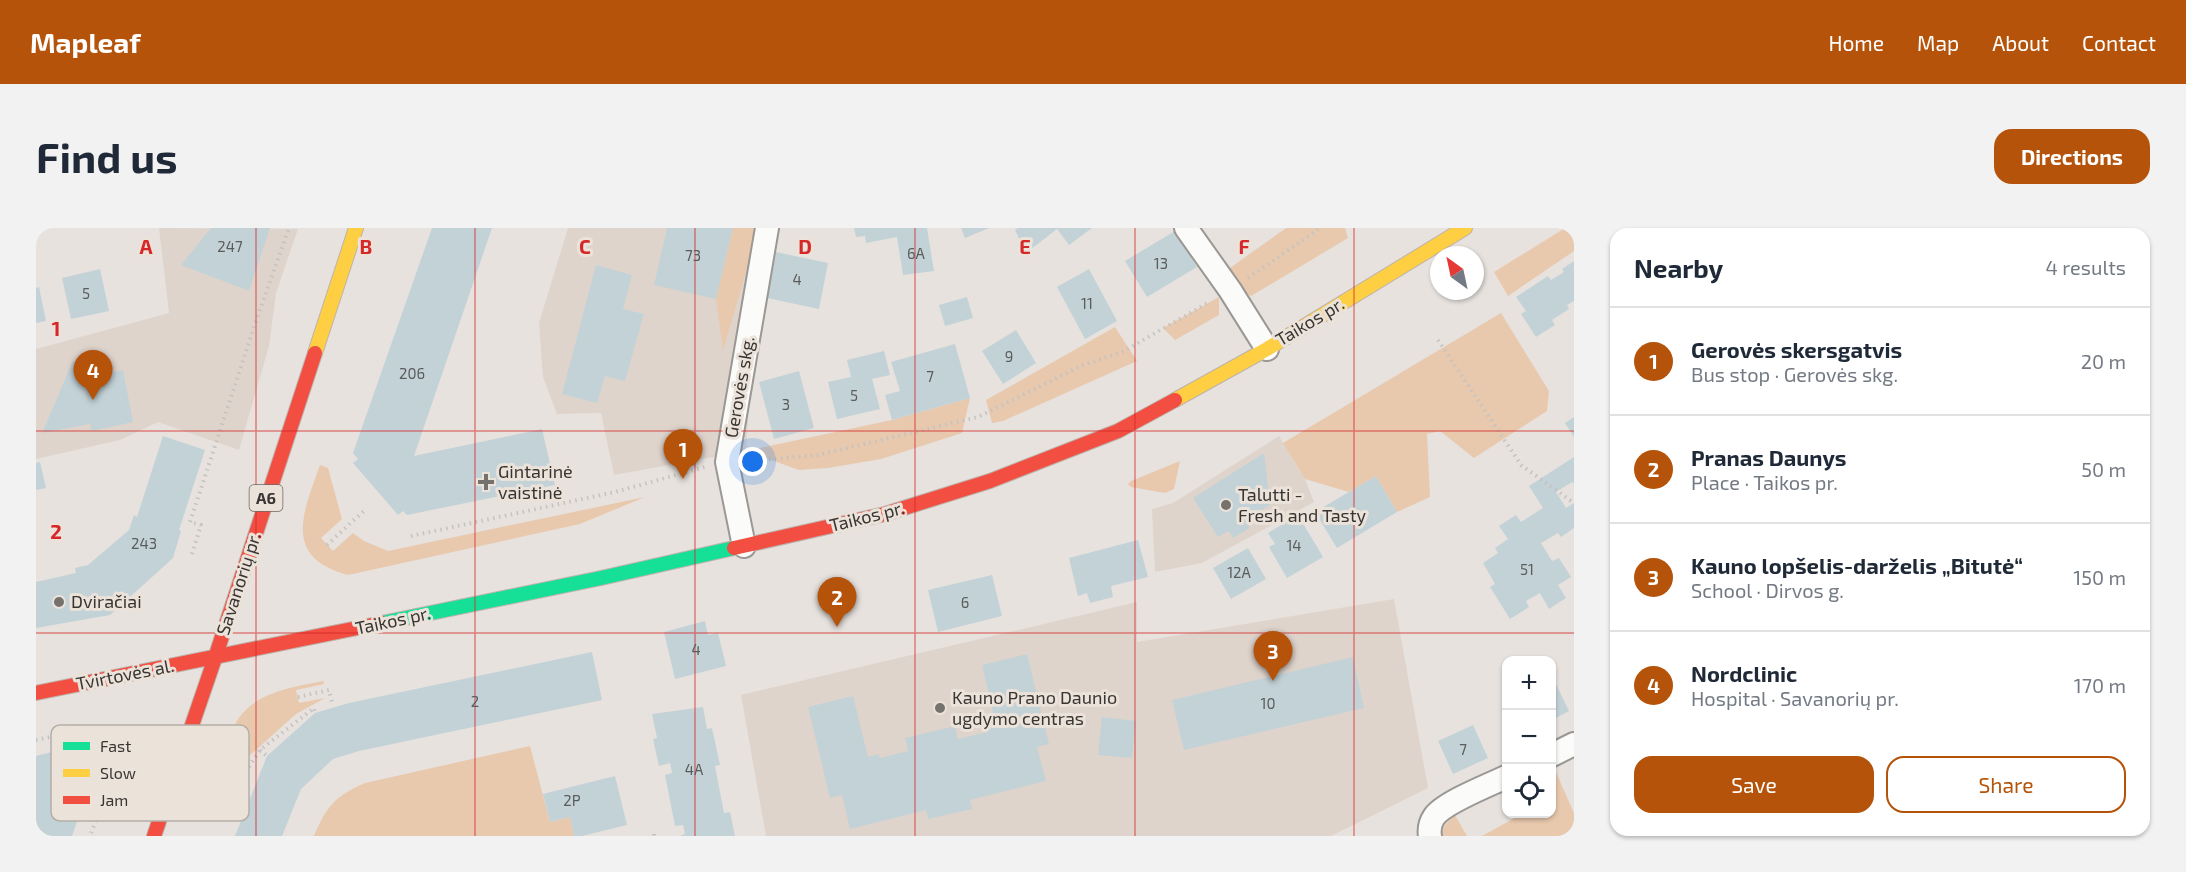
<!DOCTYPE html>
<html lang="en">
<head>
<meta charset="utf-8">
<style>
	body { margin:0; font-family:"Exo 2",sans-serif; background:#f2f2f3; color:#1f2937 }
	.controls { position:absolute; right:18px; bottom:18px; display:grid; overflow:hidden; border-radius:12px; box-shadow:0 2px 4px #0004 }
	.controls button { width:54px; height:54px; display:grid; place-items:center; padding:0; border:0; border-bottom:2px solid #e0e1e3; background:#fff; color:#1f2937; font:30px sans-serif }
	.compass { position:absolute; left:1394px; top:18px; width:54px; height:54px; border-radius:50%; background:#fff; box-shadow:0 2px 4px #0004; rotate:327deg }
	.you { position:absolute; left:717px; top:234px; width:21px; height:21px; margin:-15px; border:4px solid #fff; border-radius:50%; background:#1a73e8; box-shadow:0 0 0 9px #1a73e833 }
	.badge { display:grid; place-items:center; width:39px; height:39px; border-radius:50%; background:#b45309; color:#fff; font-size:20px; font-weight:700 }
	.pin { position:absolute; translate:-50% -50px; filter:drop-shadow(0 2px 3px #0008) }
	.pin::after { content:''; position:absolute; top:32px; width:21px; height:18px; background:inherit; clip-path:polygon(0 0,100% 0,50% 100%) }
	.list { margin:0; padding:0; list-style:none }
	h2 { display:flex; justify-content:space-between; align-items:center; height:78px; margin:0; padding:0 24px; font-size:26px }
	h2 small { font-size:20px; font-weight:400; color:#747a83 }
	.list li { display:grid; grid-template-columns:39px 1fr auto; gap:18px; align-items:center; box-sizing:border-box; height:108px; padding:0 24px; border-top:2px solid #e0e1e3 }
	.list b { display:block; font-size:22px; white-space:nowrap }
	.list p { margin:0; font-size:20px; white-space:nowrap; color:#747a83 }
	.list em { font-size:20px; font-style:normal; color:#747a83 }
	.actions { display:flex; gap:12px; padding:18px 24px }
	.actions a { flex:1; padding:14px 0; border:2px solid #b45309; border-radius:18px; text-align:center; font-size:21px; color:#b45309 }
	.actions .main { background:#b45309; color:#fff }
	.icon { flex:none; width:33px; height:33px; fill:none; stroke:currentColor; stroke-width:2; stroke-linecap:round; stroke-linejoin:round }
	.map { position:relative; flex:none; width:1538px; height:608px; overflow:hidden; border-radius:18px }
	header { display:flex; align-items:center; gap:36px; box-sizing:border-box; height:84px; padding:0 30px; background:#b45309; color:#fff }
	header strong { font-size:28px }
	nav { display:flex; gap:33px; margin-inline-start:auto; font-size:21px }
	.intro { display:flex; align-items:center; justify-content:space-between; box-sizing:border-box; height:144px; padding:0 36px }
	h1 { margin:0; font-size:42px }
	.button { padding:15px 27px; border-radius:18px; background:#b45309; color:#fff; font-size:21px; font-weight:700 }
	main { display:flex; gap:36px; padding:0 36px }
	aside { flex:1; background:#fff; border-radius:18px; box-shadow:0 2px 4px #0004 }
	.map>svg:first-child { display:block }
	.built { fill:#dfd4cc }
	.green { fill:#e8c9ae }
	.building { fill:#c3d2d7 }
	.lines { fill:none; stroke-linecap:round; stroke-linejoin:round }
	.street-casing { stroke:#9a9794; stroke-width:26 }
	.fast-casing { stroke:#bdb3ab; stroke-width:16 }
	.slow-casing { stroke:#bdb3ab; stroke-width:16 }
	.jam-casing { stroke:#bdb3ab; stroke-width:16 }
	.path { stroke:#c4c3c1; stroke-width:4; stroke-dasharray:1.5 4.5; stroke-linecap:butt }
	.street { stroke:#fbfbfa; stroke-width:22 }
	.fast { stroke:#16e098; stroke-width:14 }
	.slow { stroke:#ffcf43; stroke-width:14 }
	.jam { stroke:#f24e42; stroke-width:14 }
	.grid { fill:none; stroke:#d62828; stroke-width:1.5; stroke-opacity:0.55 }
	.poi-dot { fill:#75726e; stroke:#ebe2da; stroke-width:2 }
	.labels { text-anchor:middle; stroke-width:6; stroke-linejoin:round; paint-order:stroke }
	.number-label { font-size:15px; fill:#5b5c5b }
	.shield { fill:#ebe2da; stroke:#6e6964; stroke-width:1.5 }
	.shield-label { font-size:16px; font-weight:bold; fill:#383532 }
	.street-label { font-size:18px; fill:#383532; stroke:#ebe2da }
	.poi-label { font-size:18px; fill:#383532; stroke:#ebe2da; text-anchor:start }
	.key { fill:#ebe2da; stroke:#b5aea8; stroke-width:1.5 }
	.key-label { font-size:16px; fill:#383532 }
	.grid-label { font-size:20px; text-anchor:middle; font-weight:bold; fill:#d62828; stroke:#ebe2da; stroke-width:6; stroke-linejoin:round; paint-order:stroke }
</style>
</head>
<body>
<header>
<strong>Mapleaf</strong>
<nav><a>Home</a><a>Map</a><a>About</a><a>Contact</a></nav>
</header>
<div class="intro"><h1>Find us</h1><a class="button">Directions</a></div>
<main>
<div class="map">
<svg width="1538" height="608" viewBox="0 0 1538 608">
	<rect width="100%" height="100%" fill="#e7e2de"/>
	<path class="built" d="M123 0 262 1 240 65 233 118 203 222 122 194 84 212 0 231V121L133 85Z
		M532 0H743L730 42 716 130 710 223 578 247 565 185 521 186 507 149 503 95Z
		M1243 208 1269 251 1278 274 1166 335 1119 344 1116 281 1137 275Z
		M1358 371 1392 560 1295 608H730L705 467 1101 374V414Z"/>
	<path class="green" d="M697 0H723L687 123 680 71Z
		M1250 0H1309L1312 10 1215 68 1198 59 1194 40Z
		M1529 0H1538V23L1472 68 1458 44Z
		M1183 69V87L1139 112 1127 100Z
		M1465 85 1513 163 1511 183 1438 230 1404 203 1391 206 1394 269 1361 284 1340 248 1313 264 1269 251 1247 215Z
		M1079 99 1101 133 967 193 956 195 950 172Z
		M934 170 926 205 845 231 792 240 763 242 710 223 856 192Z
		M1144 233 1138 261 1129 265 1095 259 1092 256 1095 253Z
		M284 237 292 240 306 291 285 310 297 323 317 305 328 313 352 323 609 269 544 296 312 347C246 329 267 285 284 237Z
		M287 453 288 456 260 462 263 475 289 470 260 486 202 538 184 533C189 518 196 498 206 486 225 463 259 459 287 453Z
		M39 496C73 503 89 520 89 555L74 554 28 499Z
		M494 518 514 594 534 589 538 608H278C290 579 299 568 329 555Z
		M1519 542 1538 585V608H1446L1486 586H1516V568L1520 565 1516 553V543Z
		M1419 587 1431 608H1406C1405 599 1413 593 1419 587Z"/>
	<path class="building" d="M175 0H234L213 63 145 37Z
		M396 0H456L378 228 506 201 519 257 371 287 367 283 362 287 317 235 322 231 317 225Z
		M631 0H697L680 71 618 57Z
		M818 0H891L898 43 867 47 861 9 830 15 829 8 820 9Z
		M925 0H953L929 10Z
		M982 0H1056L1033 17 1021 1 990 25 979 2Z
		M1139 3 1161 39 1111 69 1089 33Z
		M740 24 792 35 783 81 731 70Z
		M1538 33V73L1531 77 1533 81 1516 92 1519 97 1500 109 1485 86 1490 83 1480 69 1512 48 1515 52 1528 44 1526 41Z
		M560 37 596 47 587 81 608 86 589 153 569 148 561 175 526 166Z
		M64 41 73 83 35 91 26 50Z
		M1053 41 1081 93 1049 111 1021 59Z
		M3 59 10 93 0 95V60Z
		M931 69 937 90 909 98 903 77Z
		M980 102 1000 135 967 156 946 123Z
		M919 116 934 170 856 192 849 167 864 163 855 134Z
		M848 123 854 147 836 151 844 181 801 191 792 154 815 149 811 132Z
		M42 132 46 150 87 142 97 194 56 203 54 196 6 205 37 133Z
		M763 143 778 200 738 211 723 154Z
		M1538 189V209L1529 195Z
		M127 208 169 222 143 302 145 303 137 330 74 387 0 400V354L40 345 39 340 52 337 93 302 98 287 101 289Z
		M1228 225 1234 277 1209 292 1214 300 1197 310 1193 303 1182 309 1157 270Z
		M1538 229V256L1536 254 1520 264 1530 280 1538 275V300L1525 309 1522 305 1505 315 1516 333 1523 330 1535 349 1522 357 1530 370 1513 381 1504 365 1490 373 1493 379 1474 391 1454 359 1459 356 1447 335 1462 325 1459 320 1472 311 1463 298 1480 287 1485 294 1507 280 1493 258Z
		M4 234 10 260 0 262V235Z
		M1340 248 1361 284 1301 320 1279 284Z
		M1262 287 1287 329 1251 350 1233 319 1239 316 1232 305Z
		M1102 312 1112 349 1075 358 1077 369 1054 375 1051 365 1042 368 1033 330Z
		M1212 320 1230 351 1195 371 1177 340Z
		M956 347 966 388 902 404 892 362Z
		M669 393 672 407 682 405 690 438 639 451 628 404Z
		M556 424 566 472 323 523 297 531 265 561 246 608H199L231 528 279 485 313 475Z
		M991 426 1013 516 1001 519 1010 553 934 572 936 581 892 591 890 582 814 601 806 567 794 570 772 479 817 468 832 529 843 526 844 530 872 523 869 510 919 498 922 511 951 504 949 500 960 497 946 437Z
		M1317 429 1328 480 1148 522 1136 472Z
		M1516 448 1533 483 1516 492Z
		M667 479 671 501 676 500 684 537 679 538 688 585 694 584 699 608H644L649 606 647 597 639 598 629 547 636 545 634 535 623 538 617 511 621 510 616 486Z
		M1066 489 1100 493 1096 530 1062 527Z
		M1437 497 1452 530 1417 546 1402 513Z
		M20 523 52 563 36 608H0V528Z
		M579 548 591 597 546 608H538L534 589 514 594 507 566Z"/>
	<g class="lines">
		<g class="street-casing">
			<path id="street" d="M1150 0 1194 62 1231 121
				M708 318 691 234 731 0
				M1516 527 1538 516
				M1394 608C1393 602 1394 595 1398 589 1407 575 1453 557 1470 549"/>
		</g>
		<g class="fast-casing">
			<path id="fast" d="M346 395 565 350 698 320"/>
		</g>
		<g class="slow-casing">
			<path id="slow" d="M279 125 320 0
				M1139 172 1231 121 1429 0"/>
		</g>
		<g class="jam-casing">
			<path id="jam" d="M698 320 849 286 954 253 1082 203 1139 172
				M0 465 346 395
				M118 608 179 430 279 125"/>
		</g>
		<path class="path" d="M1212 50 1284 0
			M1402 112 1485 237 1538 275
			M715 233 782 227 942 189 1047 137 1088 123 1173 74
			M375 308 579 264 669 239
			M291 317 330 281
			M156 326 165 297 154 294 220 93 253 0
			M262 469 293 462 296 474
			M0 512 23 507 40 521 73 558 54 608
			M40 521 32 529 67 570
			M224 522 231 528
			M193 535 184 561 195 566 224 522 278 480 279 485
			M618 606V608"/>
		<use href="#street" class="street"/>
		<use href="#fast" class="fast"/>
		<use href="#slow" class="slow"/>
		<use href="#jam" class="jam"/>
	</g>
	<path class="grid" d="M220 0V608M439 0V608M659 0V608M879 0V608M1099 0V608M1318 0V608M0 203H1538M0 405H1538"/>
	<g class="poi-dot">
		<path d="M447 245h6v6h6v6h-6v6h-6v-6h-6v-6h6z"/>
		<circle cx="1190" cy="277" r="6"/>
		<circle cx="23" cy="374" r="6"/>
		<circle cx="904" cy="480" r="6"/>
	</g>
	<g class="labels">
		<g class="number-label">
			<text x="194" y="24">247</text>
			<text x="880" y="31">6A</text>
			<text x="657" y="33">73</text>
			<text x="1125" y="41">13</text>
			<text x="761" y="57">4</text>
			<text x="50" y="71">5</text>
			<text x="1051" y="81">11</text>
			<text x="973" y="134">9</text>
			<text x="376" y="151">206</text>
			<text x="894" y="154">7</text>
			<text x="818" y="173">5</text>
			<text x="750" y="182">3</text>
			<text x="108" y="321">243</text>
			<text x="1258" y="323">14</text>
			<text x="1491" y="347">51</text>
			<text x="1203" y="350">12A</text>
			<text x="929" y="380">6</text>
			<text x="660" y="427">4</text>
			<text x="439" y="479">2</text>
			<text x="1232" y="481">10</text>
			<text x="1427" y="527">7</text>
			<text x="658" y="547">4A</text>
			<text x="536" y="578">2P</text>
		</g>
		<rect class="shield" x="213.5" y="257" width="33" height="26" rx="4.5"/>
		<g class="shield-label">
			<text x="230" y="276">A6</text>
		</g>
		<g class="street-label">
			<text transform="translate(1274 94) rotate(-31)" y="6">Taikos pr.</text>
			<text transform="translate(704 159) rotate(-80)" y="6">Gerovės skg.</text>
			<text transform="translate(831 289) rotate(-14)" y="6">Taikos pr.</text>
			<text transform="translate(203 356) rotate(-72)" y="6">Savanorių pr.</text>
			<text transform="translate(357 393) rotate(-12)" y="6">Taikos pr.</text>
			<text transform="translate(89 447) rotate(-11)" y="6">Tvirtovės al.</text>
		</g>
		<g class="poi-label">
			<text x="462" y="250">Gintarinė<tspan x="462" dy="21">vaistinė</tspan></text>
			<text x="1202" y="273">Talutti -<tspan x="1202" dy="21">Fresh and Tasty</tspan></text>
			<text x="35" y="380">Dviračiai</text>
			<text x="916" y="476">Kauno Prano Daunio<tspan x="916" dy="21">ugdymo centras</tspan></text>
		</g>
	</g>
	<rect x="15" y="497" width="198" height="96" rx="9" class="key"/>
	<rect x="27" y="514" width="27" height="8" fill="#16e098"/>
	<rect x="27" y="541" width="27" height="8" fill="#ffcf43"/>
	<rect x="27" y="568" width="27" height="8" fill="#f24e42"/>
	<g class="key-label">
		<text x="64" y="524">Fast</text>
		<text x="64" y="551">Slow</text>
		<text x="64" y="578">Jam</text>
	</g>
	<g class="grid-label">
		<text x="110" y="26">A</text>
		<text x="330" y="26">B</text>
		<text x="549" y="26">C</text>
		<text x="769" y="26">D</text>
		<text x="989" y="26">E</text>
		<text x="1208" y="26">F</text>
		<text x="20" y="108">1</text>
		<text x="20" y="311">2</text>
	</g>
</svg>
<div class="controls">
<button>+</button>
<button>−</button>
<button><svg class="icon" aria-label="locate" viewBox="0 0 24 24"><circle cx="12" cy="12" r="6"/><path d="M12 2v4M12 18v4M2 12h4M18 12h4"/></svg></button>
</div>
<svg class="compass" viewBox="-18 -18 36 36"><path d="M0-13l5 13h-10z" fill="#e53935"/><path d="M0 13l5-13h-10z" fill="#747a83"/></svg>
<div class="you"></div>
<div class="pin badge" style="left:647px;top:251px">1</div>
<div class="pin badge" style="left:801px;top:399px">2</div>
<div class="pin badge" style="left:1237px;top:453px">3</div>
<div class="pin badge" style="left:57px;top:172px">4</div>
</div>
<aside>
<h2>Nearby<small>4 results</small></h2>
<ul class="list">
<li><span class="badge">1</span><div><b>Gerovės skersgatvis</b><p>Bus stop · Gerovės skg.</p></div><em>20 m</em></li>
<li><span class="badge">2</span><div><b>Pranas Daunys</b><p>Place · Taikos pr.</p></div><em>50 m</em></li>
<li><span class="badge">3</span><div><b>Kauno lopšelis-darželis „Bitutė“</b><p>School · Dirvos g.</p></div><em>150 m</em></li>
<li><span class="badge">4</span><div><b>Nordclinic</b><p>Hospital · Savanorių pr.</p></div><em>170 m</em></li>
</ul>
<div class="actions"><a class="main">Save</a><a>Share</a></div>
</aside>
</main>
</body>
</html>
